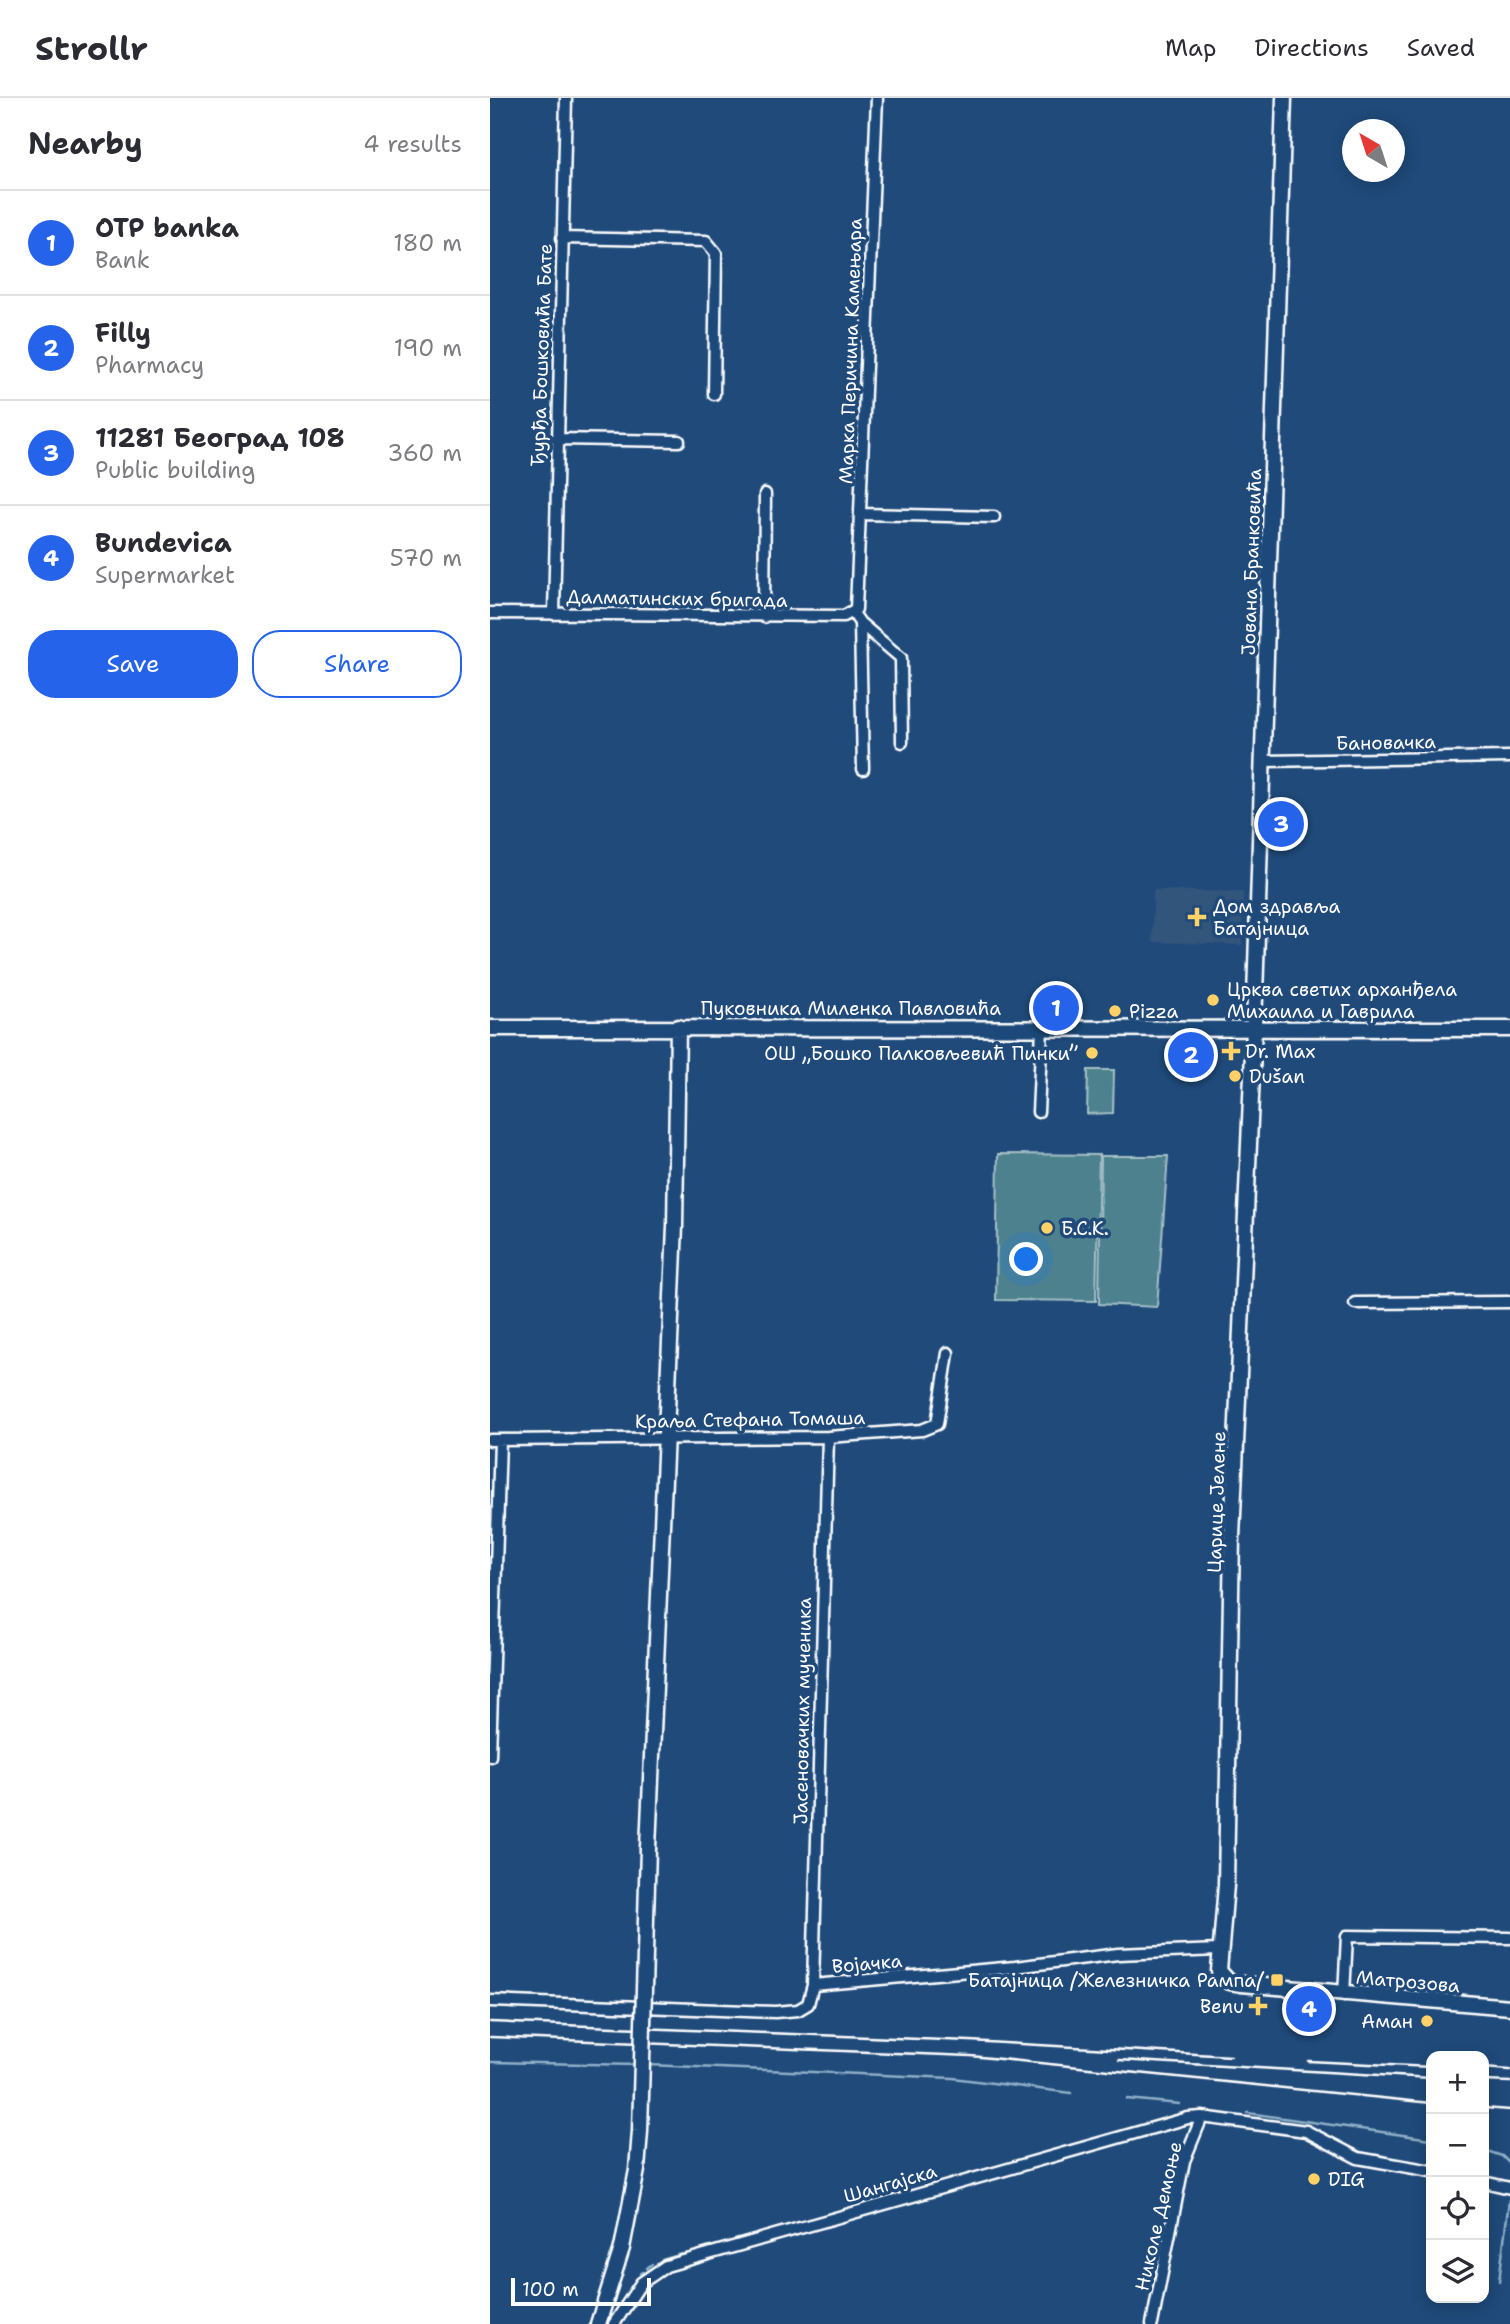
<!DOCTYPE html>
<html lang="en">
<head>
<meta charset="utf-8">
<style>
	body { margin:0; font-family:"Shantell Sans",sans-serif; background:#f2f2f3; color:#2b2b33 }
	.controls { position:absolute; right:21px; bottom:21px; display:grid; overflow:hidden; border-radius:14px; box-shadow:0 4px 18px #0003 }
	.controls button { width:63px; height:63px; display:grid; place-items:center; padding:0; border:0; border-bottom:2px solid #e1e1e2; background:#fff; color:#2b2b33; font:35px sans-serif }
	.compass { position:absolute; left:852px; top:21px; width:63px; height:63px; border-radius:50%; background:#fff; box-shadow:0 4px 18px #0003; rotate:321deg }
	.scale { position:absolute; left:21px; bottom:18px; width:140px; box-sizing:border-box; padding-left:7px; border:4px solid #fff; border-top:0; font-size:19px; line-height:24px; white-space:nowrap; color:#fff; -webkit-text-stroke:5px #1f4a7a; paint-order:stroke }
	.you { position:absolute; left:537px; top:1162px; width:24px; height:24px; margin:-18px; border:5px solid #fff; border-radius:50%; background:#1a73e8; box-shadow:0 0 0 10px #1a73e833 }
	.badge { display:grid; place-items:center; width:46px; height:46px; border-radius:50%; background:#2563eb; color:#fff; font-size:23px; font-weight:700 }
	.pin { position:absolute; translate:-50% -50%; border:4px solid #fff; box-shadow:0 2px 7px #0006 }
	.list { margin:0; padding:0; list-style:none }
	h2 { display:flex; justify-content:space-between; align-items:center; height:91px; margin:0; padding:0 28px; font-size:30px }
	h2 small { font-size:23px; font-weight:400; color:#7c7c81 }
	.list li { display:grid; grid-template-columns:46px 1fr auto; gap:21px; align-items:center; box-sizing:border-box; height:105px; padding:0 28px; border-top:2px solid #e1e1e2 }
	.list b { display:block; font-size:26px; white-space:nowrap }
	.list p { margin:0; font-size:23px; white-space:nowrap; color:#7c7c81 }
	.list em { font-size:23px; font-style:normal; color:#7c7c81 }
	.actions { display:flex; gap:14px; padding:21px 28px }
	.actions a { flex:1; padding:16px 0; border:2px solid #2563eb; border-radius:28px; text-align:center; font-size:24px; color:#2563eb }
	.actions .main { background:#2563eb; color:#fff }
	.icon { flex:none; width:38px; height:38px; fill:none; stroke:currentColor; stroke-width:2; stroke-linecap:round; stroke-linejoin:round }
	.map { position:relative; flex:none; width:1020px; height:2226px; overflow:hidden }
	header { display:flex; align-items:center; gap:42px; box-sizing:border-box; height:98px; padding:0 35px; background:#fff; border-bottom:2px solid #e1e1e2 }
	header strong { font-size:33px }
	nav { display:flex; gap:38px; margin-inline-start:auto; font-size:24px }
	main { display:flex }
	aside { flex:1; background:#fff }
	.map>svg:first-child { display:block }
	.built { fill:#32547b }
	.green { fill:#4e818e; stroke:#a6c0c6; stroke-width:2 }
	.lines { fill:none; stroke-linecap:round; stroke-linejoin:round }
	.stream { stroke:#90b0c8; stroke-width:2.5 }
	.street-casing { stroke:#fff; stroke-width:15 }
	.secondary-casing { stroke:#fff; stroke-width:19 }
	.street { stroke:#1f4a7a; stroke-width:10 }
	.secondary { stroke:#1f4a7a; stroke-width:14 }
	.rail { stroke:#fff; stroke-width:2.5 }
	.secondary-bridge-casing { stroke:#fff; stroke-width:19; stroke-linecap:butt }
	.secondary-bridge { stroke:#1f4a7a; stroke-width:14 }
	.poi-dot { fill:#ffd166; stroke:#1f4a7a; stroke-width:2.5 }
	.labels { text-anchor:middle; stroke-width:7; stroke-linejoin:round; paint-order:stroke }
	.street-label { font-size:19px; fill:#fff; stroke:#1f4a7a }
	.poi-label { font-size:19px; fill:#fff; stroke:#1f4a7a; text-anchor:start }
</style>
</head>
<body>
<header>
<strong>Strollr</strong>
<nav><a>Map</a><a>Directions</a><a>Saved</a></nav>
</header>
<main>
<aside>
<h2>Nearby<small>4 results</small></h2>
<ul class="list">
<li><span class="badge">1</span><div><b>OTP banka</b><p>Bank</p></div><em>180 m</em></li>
<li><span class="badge">2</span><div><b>Filly</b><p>Pharmacy</p></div><em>190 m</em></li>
<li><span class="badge">3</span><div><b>11281 Београд 108</b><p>Public building</p></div><em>360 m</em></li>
<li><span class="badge">4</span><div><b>Bundevica</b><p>Supermarket</p></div><em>570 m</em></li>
</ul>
<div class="actions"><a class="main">Save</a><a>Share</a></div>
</aside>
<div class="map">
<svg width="1020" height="2226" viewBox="0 0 1020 2226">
	<rect width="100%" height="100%" fill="#1f4a7a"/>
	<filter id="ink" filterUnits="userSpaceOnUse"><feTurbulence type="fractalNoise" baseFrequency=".0143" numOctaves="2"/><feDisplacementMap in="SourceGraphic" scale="14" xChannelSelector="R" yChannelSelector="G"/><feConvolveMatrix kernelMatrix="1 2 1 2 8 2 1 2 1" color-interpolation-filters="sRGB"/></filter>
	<g filter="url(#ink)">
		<path class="built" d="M663 792 753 794 752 847 662 844Z"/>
		<path class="green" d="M598 972H624L623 1015 597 1016Z
			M508 1056 609 1057 606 1203 506 1202Z
			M611 1058H678L667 1209 609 1206Z"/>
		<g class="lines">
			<path class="stream" d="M0 1964 148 1967
				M158 1967 463 1980 581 1995
				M637 2001 690 2006
				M758 2015 941 2041
				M994 2052 1012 2058 1020 2066
				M172 2162 192 2156
				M157 2170 162 2166
				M150 2176 153 2174
				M1009 2183 1019 2102"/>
			<g class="street-casing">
				<path id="street" d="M72 140 216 143 226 155 224 296
					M66 341 189 343
					M371 416 504 419
					M0 515 354 518 366 511 387 0
					M363 515 370 525 373 671
					M64 516 76 0
					M274 519 275 396
					M370 525 411 560 412 644
					M774 663 1020 659
					M548 1014 552 930
					M865 1205 1020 1204
					M0 1342 338 1339 432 1332 447 1326 458 1255
					M0 1658 10 1342
					M323 1887 525 1869 628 1856 729 1852
					M854 1897 857 1838 1020 1840
					M0 1903 285 1914 308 1912 318 1906 323 1887 338 1339
					M994 2084 1020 2090
					M124 2226 151 2185 176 2168 698 2020 712 2019 816 2033 868 2060 941 2073
					M662 2226 694 2063 712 2019"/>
			</g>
			<g class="secondary-casing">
				<path id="secondary" d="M794 0 764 930 742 1439 736 1787 729 1873 739 1884 751 1886 1020 1909
					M0 930 1020 931
					M158 1750 185 1128 188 929
					M108 2226 132 2150"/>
			</g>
			<use href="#street" class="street"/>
			<use href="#secondary" class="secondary"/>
			<path class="rail" d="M0 1924 480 1943 741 1958
				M0 1939 481 1958 941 2005
				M629 1962 941 1980
				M818 1963 941 1969
				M994 1970 1020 1972
				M994 1983 1020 1984
				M994 2010 1020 2012"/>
			<g class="secondary-bridge-casing">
				<path id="secondary-bridge" d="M132 2150 147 2072 150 2033 158 1750"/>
			</g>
			<use href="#secondary-bridge" class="secondary-bridge"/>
		</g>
	</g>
	<g class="poi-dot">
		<path d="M703.5 808.5h7v7h7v7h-7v7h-7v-7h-7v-7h7z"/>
		<circle cx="723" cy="902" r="7"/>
		<circle cx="625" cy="913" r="7"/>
		<path d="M737.5 942.5h7v7h7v7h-7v7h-7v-7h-7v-7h7z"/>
		<circle cx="602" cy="955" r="7"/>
		<circle cx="745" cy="978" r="7"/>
		<circle cx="557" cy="1130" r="7"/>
		<rect x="780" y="1875" width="14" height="14" rx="3.5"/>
		<path d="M764.5 1897.5h7v7h7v7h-7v7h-7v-7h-7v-7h7z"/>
		<circle cx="937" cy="1923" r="7"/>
		<circle cx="824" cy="2081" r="7"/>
	</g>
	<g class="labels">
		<g class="street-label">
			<text transform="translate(360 253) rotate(-88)" y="7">Марка Перичина Камењара</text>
			<text transform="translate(51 257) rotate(-88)" y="7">Ђурђа Бошковића Бате</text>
			<text transform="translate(761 464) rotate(-88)" y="7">Јована Бранковића</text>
			<text transform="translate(187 500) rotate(1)" y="7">Далматинских бригада</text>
			<text transform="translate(896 644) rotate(-1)" y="7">Бановачка</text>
			<text x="361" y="917">Пуковника Миленка Павловића</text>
			<text transform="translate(260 1321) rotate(-1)" y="7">Краља Стефана Томаша</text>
			<text transform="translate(726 1404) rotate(-88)" y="7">Царице Јелене</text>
			<text transform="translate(312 1613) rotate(-89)" y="7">Јасеновачких мученика</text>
			<text transform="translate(377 1865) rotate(-5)" y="7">Војачка</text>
			<text transform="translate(918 1883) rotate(5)" y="7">Матрозова</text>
			<text transform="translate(400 2085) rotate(-16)" y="7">Шангајска</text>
			<text transform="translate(668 2118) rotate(-77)" y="7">Николе Демоње</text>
		</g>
		<g class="poi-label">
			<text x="723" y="815">Дом здравља<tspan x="723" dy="22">Батајница</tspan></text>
			<text x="737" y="898">Црква светих арханђела<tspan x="737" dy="22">Михаила и Гаврила</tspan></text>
			<text x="639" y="920">Pizza</text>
			<text x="755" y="960">Dr. Max</text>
			<text x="588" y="962" text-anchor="end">ОШ „Бошко Палковљевић Пинки”</text>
			<text x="759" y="985">Dušan</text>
			<text x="571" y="1137">Б.С.К.</text>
			<text x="773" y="1889" text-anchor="end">Батајница /Железничка Рампа/</text>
			<text x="754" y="1915" text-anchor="end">Benu</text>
			<text x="923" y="1930" text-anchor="end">Аман</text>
			<text x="838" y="2088">DIG</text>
		</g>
	</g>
</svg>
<div class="controls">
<button>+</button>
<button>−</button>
<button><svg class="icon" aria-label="locate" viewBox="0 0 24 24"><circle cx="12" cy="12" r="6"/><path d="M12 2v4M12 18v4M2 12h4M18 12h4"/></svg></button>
<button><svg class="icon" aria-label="layers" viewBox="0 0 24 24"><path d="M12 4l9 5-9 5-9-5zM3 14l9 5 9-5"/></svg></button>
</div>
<svg class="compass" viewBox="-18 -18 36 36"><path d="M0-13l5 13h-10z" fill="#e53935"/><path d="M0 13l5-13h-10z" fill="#7c7c81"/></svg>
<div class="scale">100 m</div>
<div class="you"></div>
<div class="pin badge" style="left:566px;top:910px">1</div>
<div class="pin badge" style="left:701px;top:957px">2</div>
<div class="pin badge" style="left:791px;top:726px">3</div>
<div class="pin badge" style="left:819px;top:1911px">4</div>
</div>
</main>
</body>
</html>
